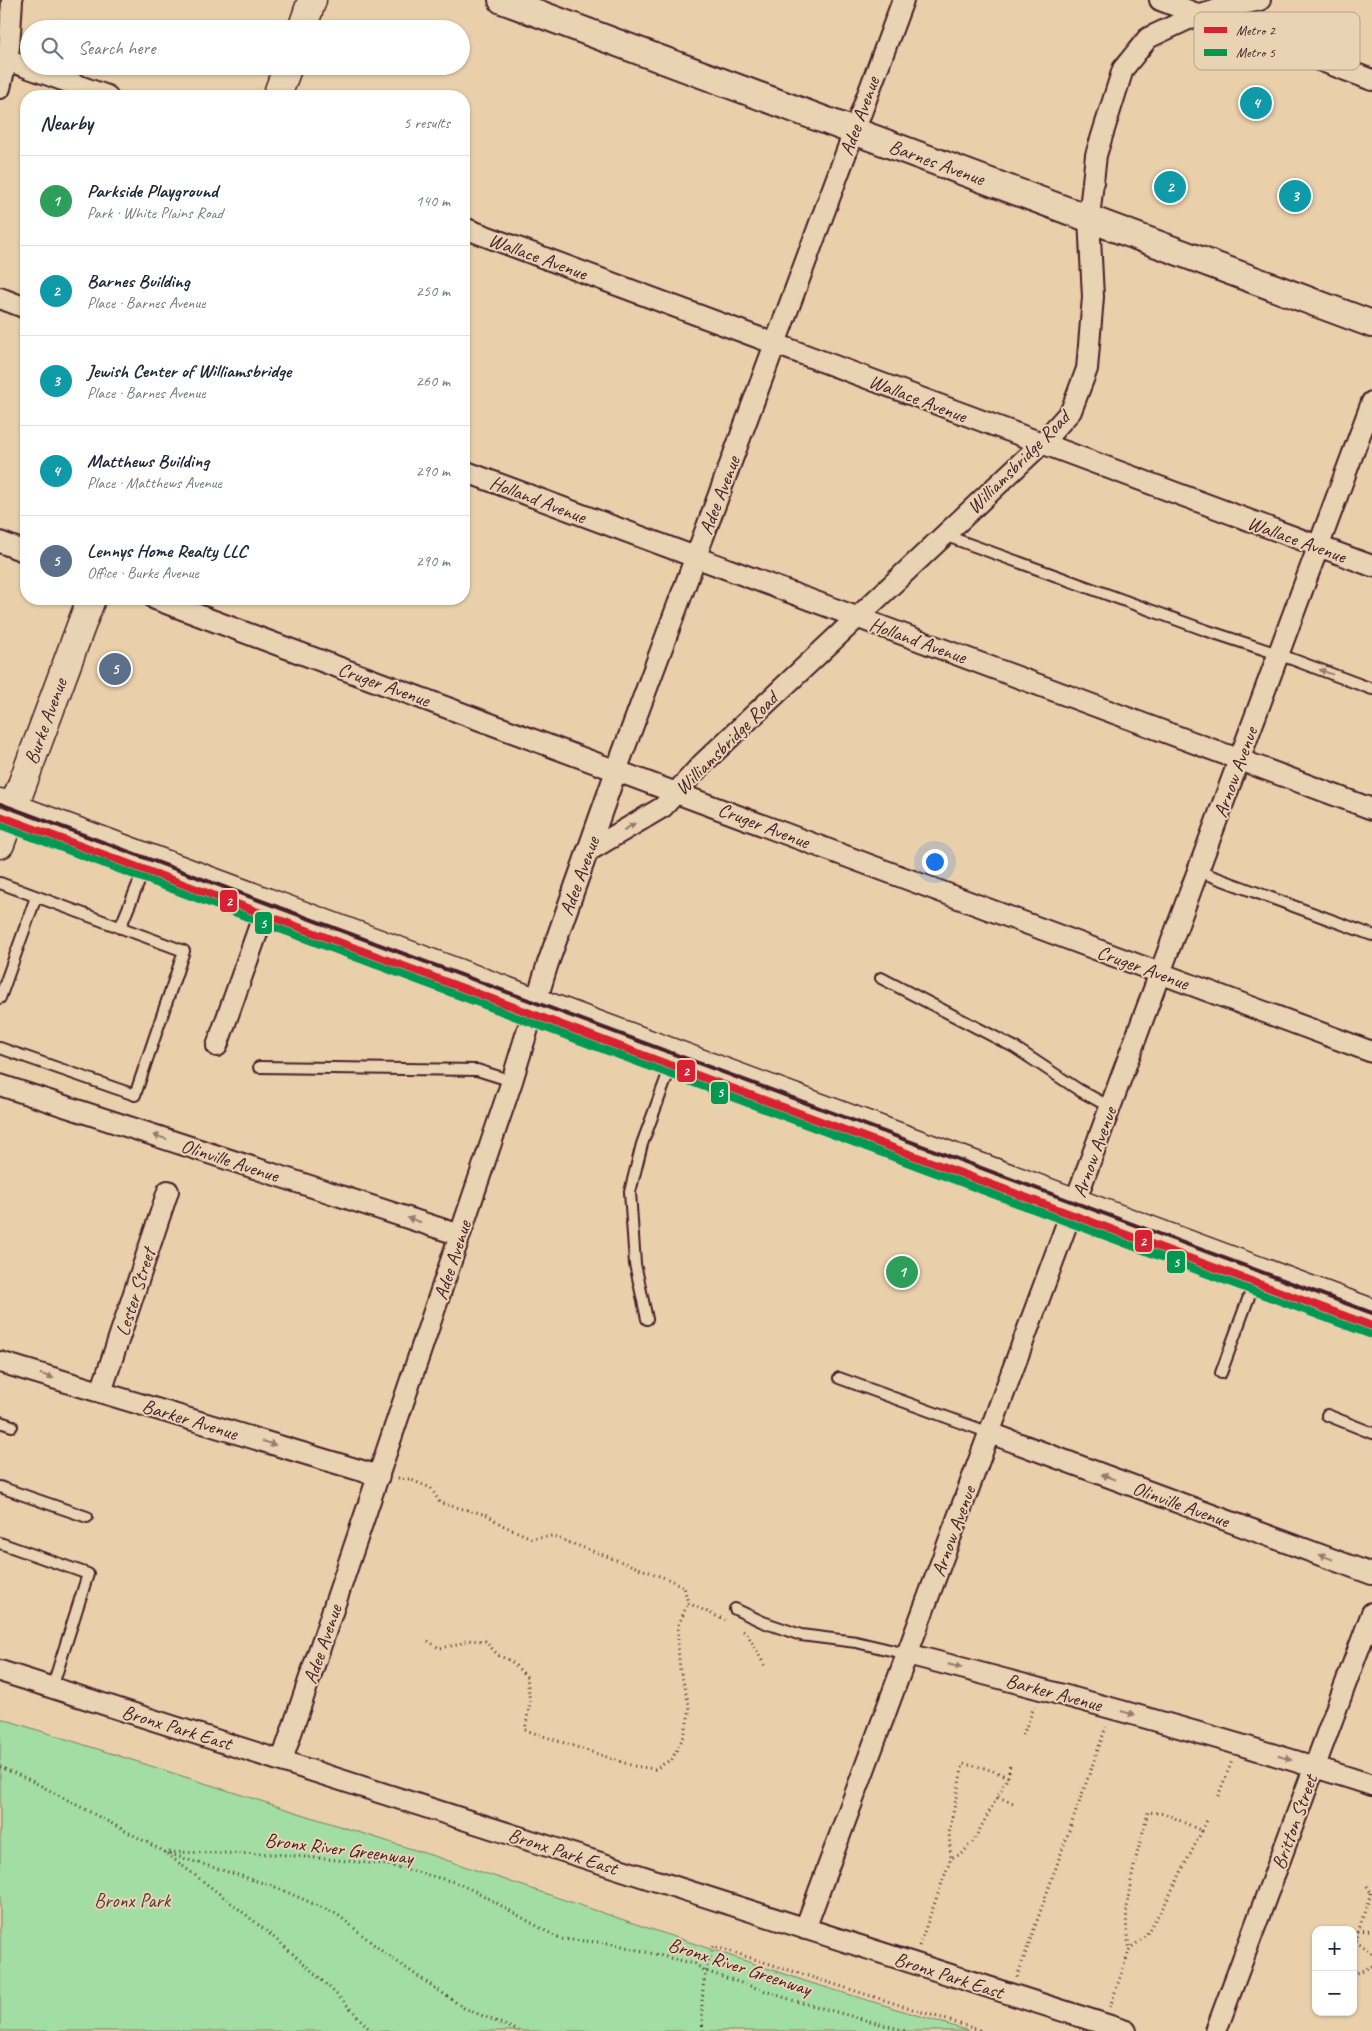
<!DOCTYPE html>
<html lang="en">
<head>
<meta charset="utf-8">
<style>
	body { margin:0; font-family:Caveat,sans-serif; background:#f6f6f7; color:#1f2937 }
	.controls { position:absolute; right:15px; bottom:15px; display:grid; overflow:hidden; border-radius:10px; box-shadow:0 1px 4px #0004 }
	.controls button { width:45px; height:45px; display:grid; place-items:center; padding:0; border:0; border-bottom:1px solid #e0e1e3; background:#fff; color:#1f2937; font:25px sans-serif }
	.you { position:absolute; left:934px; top:861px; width:18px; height:18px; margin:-12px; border:4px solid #fff; border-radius:50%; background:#1a73e8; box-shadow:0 0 0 8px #1a73e833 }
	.badge { display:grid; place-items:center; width:32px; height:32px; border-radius:50%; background:#c8321e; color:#fff; font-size:16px; font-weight:700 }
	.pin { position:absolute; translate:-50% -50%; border:2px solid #fff; box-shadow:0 1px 5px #0006 }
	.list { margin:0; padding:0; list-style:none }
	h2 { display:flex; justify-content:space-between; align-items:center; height:65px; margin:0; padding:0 20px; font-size:21px }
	h2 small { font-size:16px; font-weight:400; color:#747a83 }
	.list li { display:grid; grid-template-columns:32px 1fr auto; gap:15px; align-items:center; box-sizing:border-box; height:90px; padding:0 20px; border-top:1px solid #e0e1e3 }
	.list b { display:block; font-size:19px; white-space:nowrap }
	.list p { margin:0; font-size:16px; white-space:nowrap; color:#747a83 }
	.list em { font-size:16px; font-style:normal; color:#747a83 }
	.icon { flex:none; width:28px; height:28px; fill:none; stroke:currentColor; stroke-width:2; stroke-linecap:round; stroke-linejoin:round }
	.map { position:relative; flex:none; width:1372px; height:2031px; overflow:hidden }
	.search { position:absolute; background:#fff; box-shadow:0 1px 4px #0004; left:20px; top:20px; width:450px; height:55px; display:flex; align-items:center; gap:12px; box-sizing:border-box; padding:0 18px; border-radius:28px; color:#747a83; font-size:19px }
	.panel { position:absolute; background:#fff; box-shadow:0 1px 4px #0004; left:20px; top:90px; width:450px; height:515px; border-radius:20px }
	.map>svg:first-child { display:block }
	.green { fill:#a2dda3; stroke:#767e67 }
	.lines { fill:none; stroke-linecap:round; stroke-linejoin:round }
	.service-casing { stroke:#4a1f2b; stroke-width:14 }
	.minor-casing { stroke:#4a1f2b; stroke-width:24 }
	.tertiary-casing { stroke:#4a1f2b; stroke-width:30 }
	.secondary-casing { stroke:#4a1f2b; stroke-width:31 }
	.path { stroke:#4a1f2b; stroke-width:3; stroke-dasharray:1 4; stroke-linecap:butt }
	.service { stroke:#e8d3b2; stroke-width:10 }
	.minor { stroke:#e8d3b2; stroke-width:20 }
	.tertiary { stroke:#e8d3b2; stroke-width:26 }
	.secondary { stroke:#e8d3b2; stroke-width:28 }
	.rail { stroke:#4a1f2b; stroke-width:4 }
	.metro-1-casing { stroke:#e8d3b2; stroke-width:11 }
	.metro-2-casing { stroke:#e8d3b2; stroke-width:11 }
	.metro-1 { stroke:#d82233; stroke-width:8 }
	.metro-2 { stroke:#009952; stroke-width:8 }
	.oneway { fill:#99796e }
	.labels { text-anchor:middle; stroke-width:4; stroke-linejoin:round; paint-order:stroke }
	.street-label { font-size:20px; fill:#4a1f2b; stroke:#e8d3b2 }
	.park-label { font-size:20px; fill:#573c3d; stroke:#e8d3b2 }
	.key { fill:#e8d3b2; stroke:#b99d8a; stroke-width:1 }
	.key-label { font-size:14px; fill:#4a1f2b }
	.line-badge { stroke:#e8d3b2; stroke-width:2 }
	.badge-label { font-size:14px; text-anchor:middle; font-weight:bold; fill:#fff }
</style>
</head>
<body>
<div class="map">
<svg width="1372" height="2031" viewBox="0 0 1372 2031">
	<rect width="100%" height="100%" fill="#e9d0ab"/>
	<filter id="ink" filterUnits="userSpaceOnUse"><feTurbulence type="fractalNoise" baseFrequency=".02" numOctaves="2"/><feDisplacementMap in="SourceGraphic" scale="10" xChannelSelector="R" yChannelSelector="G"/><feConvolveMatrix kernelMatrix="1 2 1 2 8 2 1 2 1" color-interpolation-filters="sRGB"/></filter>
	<g filter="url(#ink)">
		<path class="green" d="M0 1718 443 1859 808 1982 969 2031H0Z"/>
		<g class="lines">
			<g class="service-casing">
				<path id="service" d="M944 535 1205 630 1278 654 1372 689
					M1198 871 1372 935
					M0 883 184 951 135 1095 0 1048
					M120 928 148 860
					M881 978 1014 1047 1079 1090 1110 1107
					M0 998 36 897
					M259 1067 477 1070 512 1081
					M647 1319 635 1264 630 1192 642 1144 675 1055
					M1221 1373 1258 1272
					M839 1378 990 1433
					M1327 1415 1372 1433
					M0 1422 12 1426
					M0 1487 87 1517
					M0 1543 88 1574 52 1688
					M735 1609 763 1622 801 1635 856 1642 907 1654"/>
			</g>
			<g class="minor-casing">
				<path id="minor" d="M1160 0 1372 80
					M7 60 107 96
					M0 88 9 48 12 0
					M464 228 1372 566
					M0 298 26 308
					M464 471 1372 809
					M0 542 26 552
					M155 599 1372 1052
					M587 852 663 807 702 764 1041 444 1071 411 1087 369 1093 297 1089 218 1096 155 1123 69 1148 38 1199 14 1260 0
					M217 1046 268 902
					M0 1085 460 1235
					M0 1362 379 1476
					M101 1392 168 1191
					M990 1433 1372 1574
					M907 1654C1063 1694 1219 1736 1372 1785
					M0 1671 1126 2031
					M282 1760 512 1081 547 966 616 771 903 0
					M805 1929 1372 402
					M1216 2031 1372 1613"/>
			</g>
			<g class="tertiary-casing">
				<path id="tertiary" d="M502 0 1372 324"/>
			</g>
			<g class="secondary-casing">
				<path id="secondary" d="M302 29 312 0
					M277 96 288 66
					M0 803 1372 1313
					M0 844 91 599"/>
			</g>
			<path class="path" d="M398 1478 409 1479 431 1488 440 1503 487 1515 502 1525 531 1538 552 1536 668 1579 684 1587 688 1603 725 1620
				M743 1631 747 1633 765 1666
				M428 1641 439 1648 457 1645 468 1640 485 1641 498 1655 512 1662 527 1677 530 1702 525 1730 634 1766 655 1769 672 1759 684 1736 690 1709 680 1669 678 1648V1626L688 1603
				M1023 1735 1034 1707
				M0 1767 30 1780 165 1852 276 1854 387 1865 417 1872 454 1882 477 1892 560 1939 609 1943 695 1964 705 1971 792 2000 906 2031
				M1008 1777 1010 1764
				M1218 1796 1232 1761
				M998 1797 1016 1804
				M1202 1831 1207 1820
				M167 1854C240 1909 310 1962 371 2031
				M170 1854 273 1886 337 1914 383 1952 464 2008 519 2031
				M1367 1886 1372 1894
				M1358 1931 1372 1930
				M1355 1940 1372 1954
				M919 1946 951 1858 949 1833 963 1764 985 1768 1008 1777 974 1840 962 1854 951 1858
				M1353 1946 1371 1893
				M1353 1975 1372 1966
				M1017 1977 1106 1727
				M1110 2007 1130 1948 1144 1938 1165 1904 1202 1831 1166 1814 1148 1812C1139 1849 1118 1912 1130 1948
				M703 2031C700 1999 703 1976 713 1946L982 2031"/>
			<use href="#service" class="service"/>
			<use href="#minor" class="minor"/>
			<use href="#tertiary" class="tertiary"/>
			<use href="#secondary" class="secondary"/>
			<path class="rail" d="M0 804 1372 1313"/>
			<g class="metro-1-casing">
				<path id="metro-1" d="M0 816 1372 1326"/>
			</g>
			<g class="metro-2-casing">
				<path id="metro-2" d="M0 825 1369 1334"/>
			</g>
			<use href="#metro-1" class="metro-1"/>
			<use href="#metro-2" class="metro-2"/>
		</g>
		<defs><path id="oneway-solid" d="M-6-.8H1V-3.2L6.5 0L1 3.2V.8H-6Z" transform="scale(1.25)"/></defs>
		<g class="oneway">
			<use href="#oneway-solid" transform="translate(1326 672) rotate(-160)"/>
			<use href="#oneway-solid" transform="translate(629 827) rotate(-31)"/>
			<use href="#oneway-solid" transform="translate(160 1137) rotate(-162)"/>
			<use href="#oneway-solid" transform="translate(414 1220) rotate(-162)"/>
			<use href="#oneway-solid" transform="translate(47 1376) rotate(17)"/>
			<use href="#oneway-solid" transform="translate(269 1443) rotate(17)"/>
			<use href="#oneway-solid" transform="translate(1108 1477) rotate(-160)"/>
			<use href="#oneway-solid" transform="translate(1326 1557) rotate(-160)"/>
			<use href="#oneway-solid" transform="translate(955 1666) rotate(14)"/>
			<use href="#oneway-solid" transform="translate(1128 1713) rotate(16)"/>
			<use href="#oneway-solid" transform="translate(1285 1758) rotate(17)"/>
		</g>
	</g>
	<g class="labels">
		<g class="street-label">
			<text transform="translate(859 116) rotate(-70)" y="7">Adee Avenue</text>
			<text transform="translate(937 162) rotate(20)" y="7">Barnes Avenue</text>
			<text transform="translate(538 256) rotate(20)" y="7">Wallace Avenue</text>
			<text transform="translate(918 398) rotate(21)" y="7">Wallace Avenue</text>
			<text transform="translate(1018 462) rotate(-45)" y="7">Williamsbridge Road</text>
			<text transform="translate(719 495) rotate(-69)" y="7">Adee Avenue</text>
			<text transform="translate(538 499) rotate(21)" y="7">Holland Avenue</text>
			<text transform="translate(1297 539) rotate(20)" y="7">Wallace Avenue</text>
			<text transform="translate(918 640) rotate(20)" y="7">Holland Avenue</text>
			<text transform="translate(384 684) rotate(20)" y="7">Cruger Avenue</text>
			<text transform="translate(45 721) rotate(-70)" y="7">Burke Avenue</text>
			<text transform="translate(726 743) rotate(-45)" y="7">Williamsbridge Road</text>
			<text transform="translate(1235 772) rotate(-70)" y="7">Arnow Avenue</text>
			<text transform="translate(764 825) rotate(21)" y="7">Cruger Avenue</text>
			<text transform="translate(579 876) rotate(-70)" y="7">Adee Avenue</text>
			<text transform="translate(1143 967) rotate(20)" y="7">Cruger Avenue</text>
			<text transform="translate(1094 1152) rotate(-70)" y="7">Arnow Avenue</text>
			<text transform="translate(230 1160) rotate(18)" y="7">Olinville Avenue</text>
			<text transform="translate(452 1260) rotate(-72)" y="7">Adee Avenue</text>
			<text transform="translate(135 1292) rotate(-72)" y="7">Lester Street</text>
			<text transform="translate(190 1419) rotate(17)" y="7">Barker Avenue</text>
			<text transform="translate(1181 1504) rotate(20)" y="7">Olinville Avenue</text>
			<text transform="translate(953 1531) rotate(-70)" y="7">Arnow Avenue</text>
			<text transform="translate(322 1644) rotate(-71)" y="7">Adee Avenue</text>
			<text transform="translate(1054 1692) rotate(15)" y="7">Barker Avenue</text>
			<text transform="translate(177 1727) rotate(17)" y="7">Bronx Park East</text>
			<text transform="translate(1294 1822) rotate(-70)" y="7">Britton Street</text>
			<text transform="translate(339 1848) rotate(7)" y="7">Bronx River Greenway</text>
			<text transform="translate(563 1851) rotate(18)" y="7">Bronx Park East</text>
			<text transform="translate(740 1966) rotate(18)" y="7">Bronx River Greenway</text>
			<text transform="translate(949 1975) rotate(18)" y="7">Bronx Park East</text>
		</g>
		<g class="park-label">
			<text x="132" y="1907">Bronx Park</text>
		</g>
	</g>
	<rect x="1194" y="12" width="166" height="58" rx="8" class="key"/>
	<rect x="1204" y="27" width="23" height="6" fill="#d82233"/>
	<rect x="1204" y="49" width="23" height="7" fill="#009952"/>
	<g class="key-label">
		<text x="1236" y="35">Metro 2</text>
		<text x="1236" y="57">Metro 5</text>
	</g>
	<g class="line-badge">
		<rect x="219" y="889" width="19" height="24" rx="5" fill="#d82233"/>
		<rect x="254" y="911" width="19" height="24" rx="5" fill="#009952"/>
		<rect x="676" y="1059" width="20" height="24" rx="5" fill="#d82233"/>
		<rect x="710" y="1081" width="19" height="24" rx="5" fill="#009952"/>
		<rect x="1134" y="1229" width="19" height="24" rx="5" fill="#d82233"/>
		<rect x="1166" y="1250" width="20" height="24" rx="5" fill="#009952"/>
	</g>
	<g class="badge-label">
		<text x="229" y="906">2</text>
		<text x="263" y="928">5</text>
		<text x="686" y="1076">2</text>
		<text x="720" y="1097">5</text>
		<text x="1143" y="1246">2</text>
		<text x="1176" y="1267">5</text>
	</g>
</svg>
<div class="controls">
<button>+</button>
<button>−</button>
</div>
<div class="you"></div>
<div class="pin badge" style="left:902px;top:1272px;background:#2e9e5b">1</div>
<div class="pin badge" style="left:1170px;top:187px;background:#0f9aa8">2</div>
<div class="pin badge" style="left:1295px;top:196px;background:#0f9aa8">3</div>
<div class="pin badge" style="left:1256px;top:103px;background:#0f9aa8">4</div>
<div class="pin badge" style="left:115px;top:669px;background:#5c6f8a">5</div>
<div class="search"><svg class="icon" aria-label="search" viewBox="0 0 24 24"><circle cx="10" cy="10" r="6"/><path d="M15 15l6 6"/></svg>Search here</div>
<section class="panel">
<h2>Nearby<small>5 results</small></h2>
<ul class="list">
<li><span class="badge" style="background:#2e9e5b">1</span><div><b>Parkside Playground</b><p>Park · White Plains Road</p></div><em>140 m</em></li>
<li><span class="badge" style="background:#0f9aa8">2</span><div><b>Barnes Building</b><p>Place · Barnes Avenue</p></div><em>250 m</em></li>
<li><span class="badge" style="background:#0f9aa8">3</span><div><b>Jewish Center of Williamsbridge</b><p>Place · Barnes Avenue</p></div><em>260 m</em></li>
<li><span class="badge" style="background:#0f9aa8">4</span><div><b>Matthews Building</b><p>Place · Matthews Avenue</p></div><em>290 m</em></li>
<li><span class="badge" style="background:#5c6f8a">5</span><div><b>Lennys Home Realty LLC</b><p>Office · Burke Avenue</p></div><em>290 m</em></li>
</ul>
</section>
</div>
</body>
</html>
